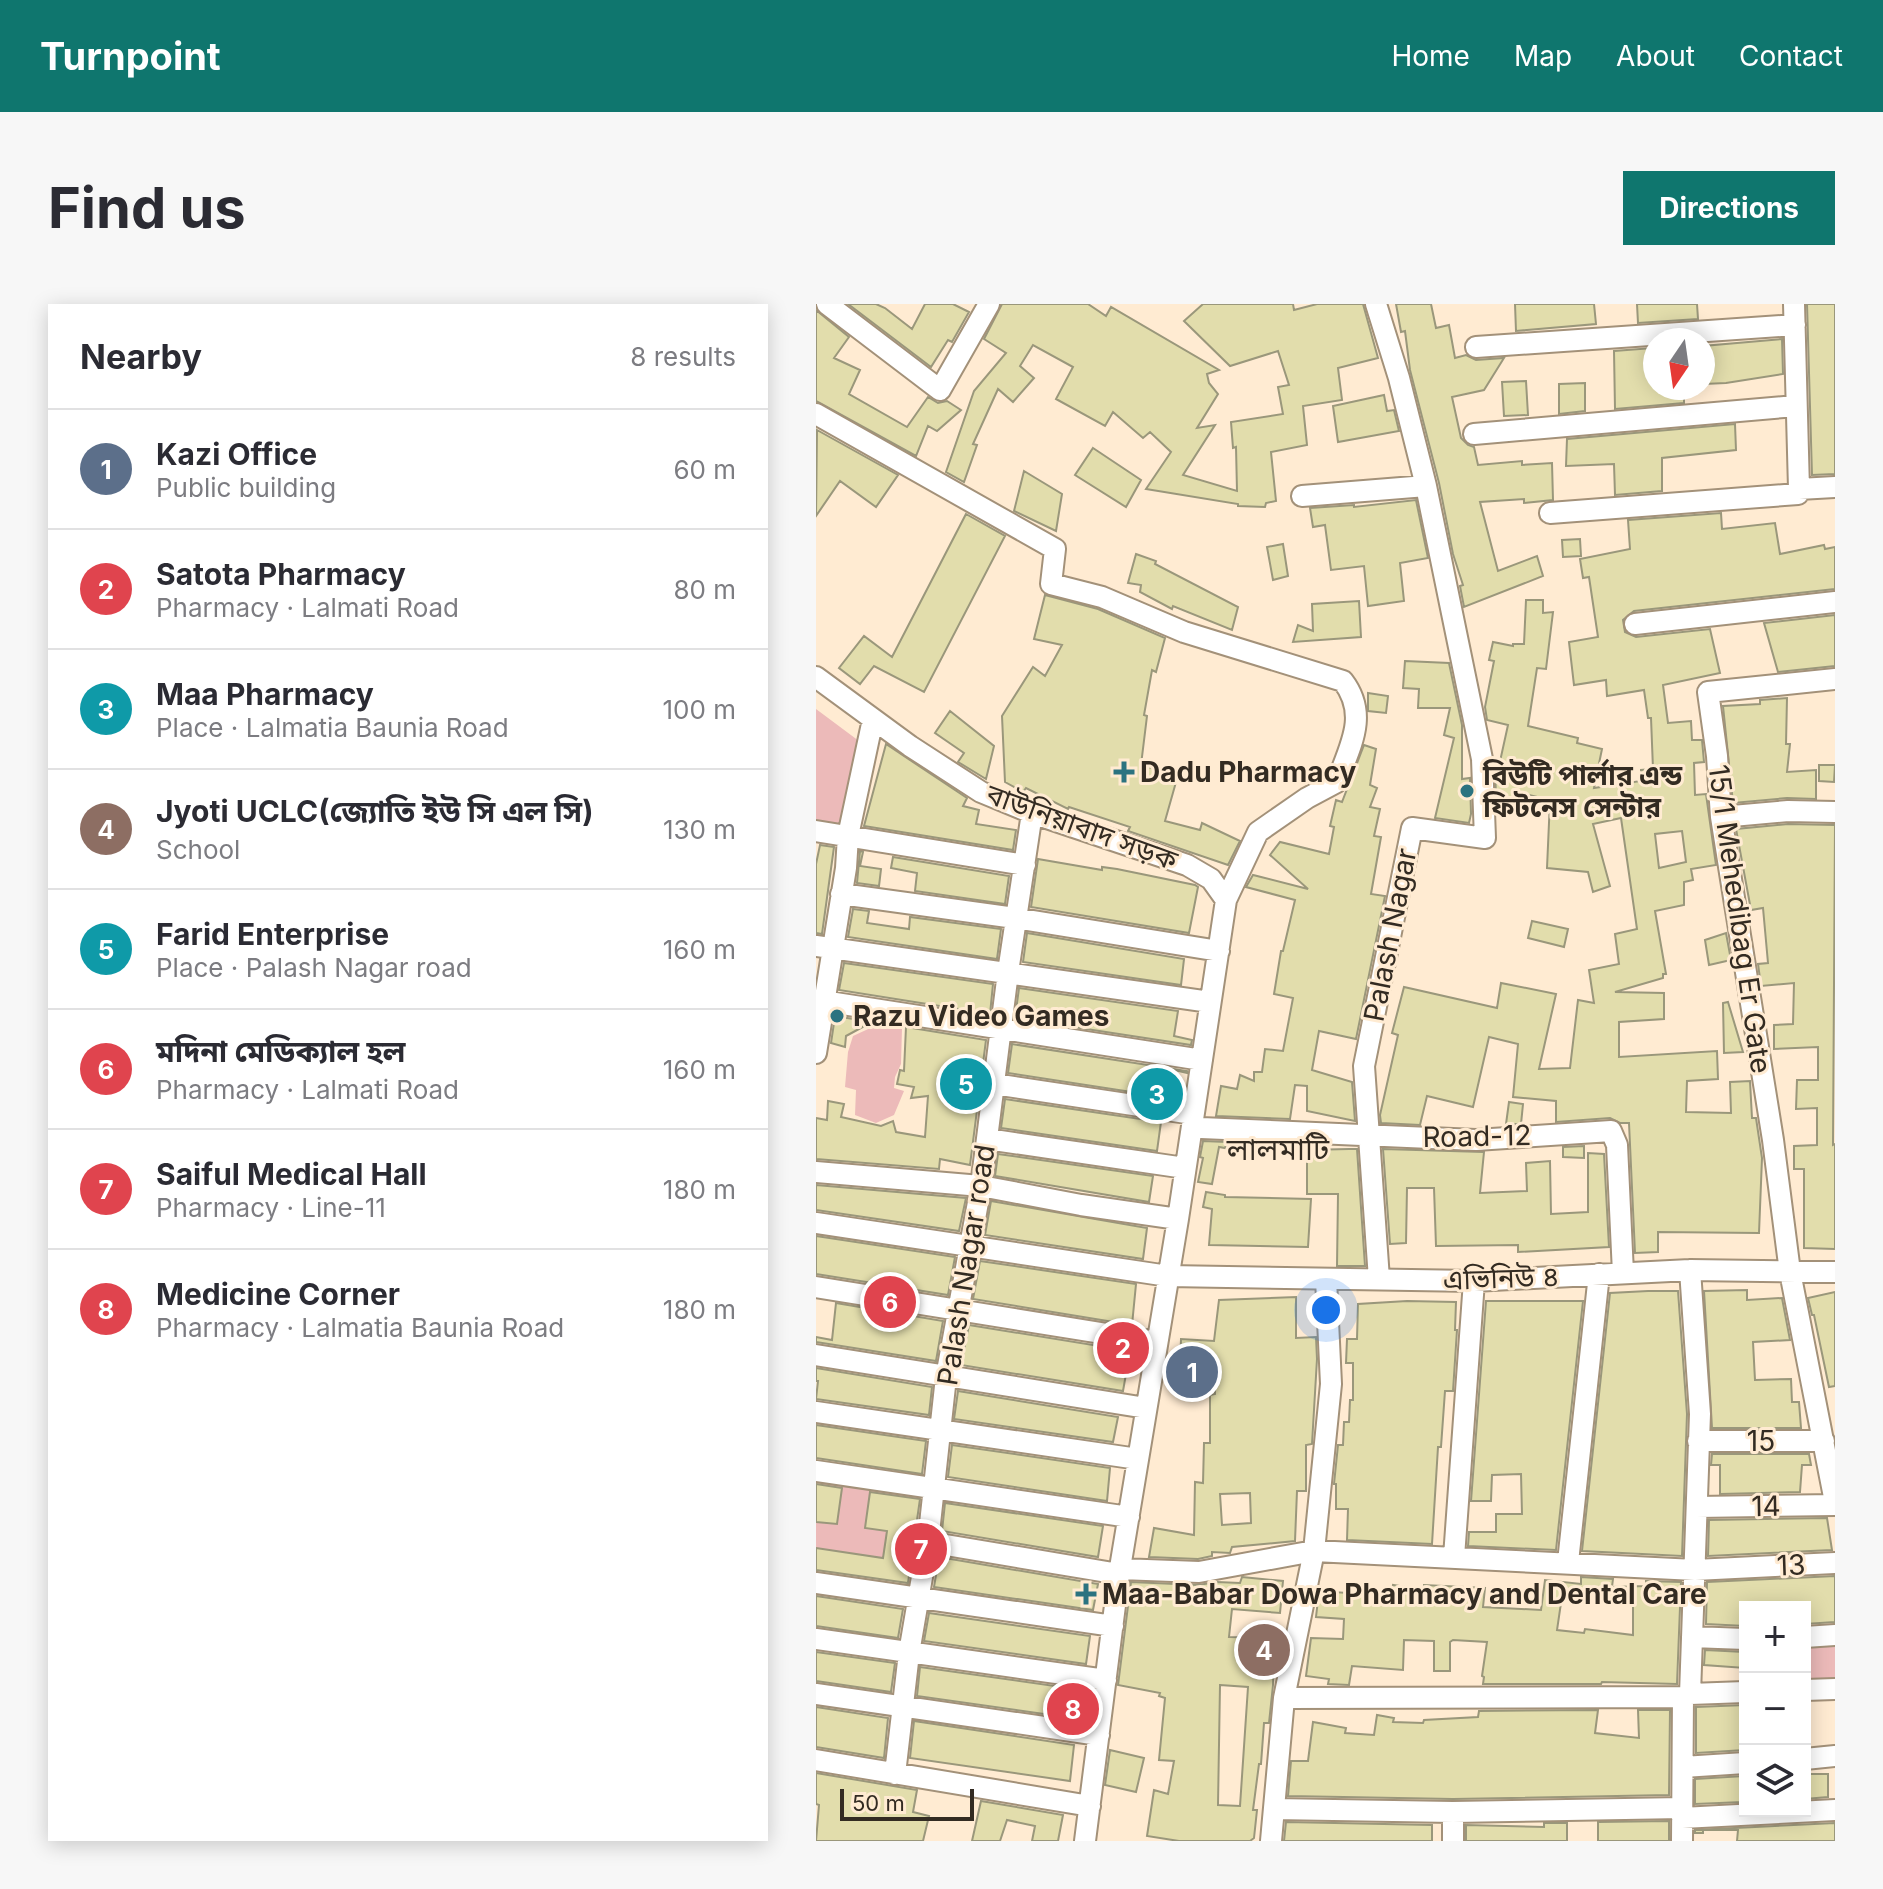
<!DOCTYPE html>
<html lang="en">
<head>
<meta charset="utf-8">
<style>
	body { margin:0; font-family:Inter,"Noto Sans Bengali",sans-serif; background:#f7f7f7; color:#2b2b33 }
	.controls { position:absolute; right:24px; bottom:24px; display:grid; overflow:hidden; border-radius:0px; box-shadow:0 4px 20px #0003 }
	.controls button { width:72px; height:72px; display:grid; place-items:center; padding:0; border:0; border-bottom:2px solid #e1e1e2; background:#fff; color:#2b2b33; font:40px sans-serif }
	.compass { position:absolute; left:827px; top:24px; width:72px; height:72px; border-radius:50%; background:#fff; box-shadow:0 4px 20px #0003; rotate:193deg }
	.scale { position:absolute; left:24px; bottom:20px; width:134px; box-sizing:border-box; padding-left:8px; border:4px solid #332b22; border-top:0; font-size:22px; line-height:28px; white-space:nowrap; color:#332b22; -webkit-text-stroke:6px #ffebd2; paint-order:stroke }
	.you { position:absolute; left:510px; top:1006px; width:28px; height:28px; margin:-20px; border:6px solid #fff; border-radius:50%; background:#1a73e8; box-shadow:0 0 0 12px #1a73e833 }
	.badge { display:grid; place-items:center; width:52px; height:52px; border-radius:50%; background:#0f766e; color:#fff; font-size:26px; font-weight:700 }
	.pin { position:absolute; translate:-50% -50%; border:4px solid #fff; box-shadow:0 2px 8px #0006 }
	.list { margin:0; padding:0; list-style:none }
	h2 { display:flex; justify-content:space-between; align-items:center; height:104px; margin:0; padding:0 32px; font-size:34px }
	h2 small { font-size:26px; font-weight:400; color:#7c7c81 }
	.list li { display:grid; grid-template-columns:52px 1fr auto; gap:24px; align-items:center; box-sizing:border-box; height:120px; padding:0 32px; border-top:2px solid #e1e1e2 }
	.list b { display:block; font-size:30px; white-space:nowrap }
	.list p { margin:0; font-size:26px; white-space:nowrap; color:#7c7c81 }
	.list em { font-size:26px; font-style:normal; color:#7c7c81 }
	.icon { flex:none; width:44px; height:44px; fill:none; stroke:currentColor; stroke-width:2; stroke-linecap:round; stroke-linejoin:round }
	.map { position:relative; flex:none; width:1019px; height:1537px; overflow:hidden; border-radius:0px }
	header { display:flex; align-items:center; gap:48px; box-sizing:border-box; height:112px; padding:0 40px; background:#0f766e; color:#fff }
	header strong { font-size:38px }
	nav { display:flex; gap:44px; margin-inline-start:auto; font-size:28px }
	.intro { display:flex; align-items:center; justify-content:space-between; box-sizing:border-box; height:192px; padding:0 48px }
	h1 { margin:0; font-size:56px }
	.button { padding:20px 36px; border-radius:0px; background:#0f766e; color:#fff; font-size:28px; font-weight:700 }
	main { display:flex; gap:48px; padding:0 48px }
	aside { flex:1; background:#fff; border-radius:0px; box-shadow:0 4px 20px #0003 }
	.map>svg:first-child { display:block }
	.green { fill:#ecbab9 }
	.building { fill:#e2ddac; stroke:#9a977b; stroke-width:2; fill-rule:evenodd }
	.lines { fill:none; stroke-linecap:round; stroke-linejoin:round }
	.minor-casing { stroke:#a39179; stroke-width:24 }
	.minor { stroke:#fff; stroke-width:20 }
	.poi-dot { fill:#2c7380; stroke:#ffebd2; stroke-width:3 }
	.labels { text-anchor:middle; stroke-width:6; stroke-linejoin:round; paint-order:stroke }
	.poi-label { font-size:28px; font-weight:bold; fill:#332b22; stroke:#ffebd2; text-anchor:start }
	.street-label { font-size:28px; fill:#332b22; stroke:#ffebd2 }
	.neighbourhood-label { font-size:30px; fill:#332b22; stroke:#ffebd2 }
</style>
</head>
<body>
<header>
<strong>Turnpoint</strong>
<nav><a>Home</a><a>Map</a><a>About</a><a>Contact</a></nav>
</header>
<div class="intro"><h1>Find us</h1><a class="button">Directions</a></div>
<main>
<aside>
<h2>Nearby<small>8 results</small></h2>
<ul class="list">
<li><span class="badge" style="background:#5c6f8a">1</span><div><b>Kazi Office</b><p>Public building</p></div><em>60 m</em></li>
<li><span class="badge" style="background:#e0444e">2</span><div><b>Satota Pharmacy</b><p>Pharmacy · Lalmati Road</p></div><em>80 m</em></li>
<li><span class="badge" style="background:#0f9aa8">3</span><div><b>Maa Pharmacy</b><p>Place · Lalmatia Baunia Road</p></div><em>100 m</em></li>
<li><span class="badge" style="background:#8d6e63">4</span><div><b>Jyoti UCLC(জ্যোতি ইউ সি এল সি)</b><p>School</p></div><em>130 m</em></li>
<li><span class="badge" style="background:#0f9aa8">5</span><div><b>Farid Enterprise</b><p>Place · Palash Nagar road</p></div><em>160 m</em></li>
<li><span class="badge" style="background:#e0444e">6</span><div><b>মদিনা মেডিক্যাল হল</b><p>Pharmacy · Lalmati Road</p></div><em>160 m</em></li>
<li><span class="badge" style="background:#e0444e">7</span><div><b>Saiful Medical Hall</b><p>Pharmacy · Line-11</p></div><em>180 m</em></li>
<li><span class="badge" style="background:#e0444e">8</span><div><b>Medicine Corner</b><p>Pharmacy · Lalmatia Baunia Road</p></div><em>180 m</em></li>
</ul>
</aside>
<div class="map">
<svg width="1019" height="1537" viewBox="0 0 1019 1537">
	<rect width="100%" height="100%" fill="#ffebd2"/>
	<path class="green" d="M0 405 51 443 30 525 0 518Z
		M63 720 86 724 85 760 79 773 78 784 88 787 78 811 60 819 39 811 40 786 29 783 32 748 37 732Z
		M7 1170 103 1183 94 1248 108 1251 105 1273 0 1258V1219Z
		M1019 1340V1377L989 1378V1343Z"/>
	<path class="building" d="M32 0H60L69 4 96 25 109 0H137L153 8 136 38 132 36 115 63Z
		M186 0H272L290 12 295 3 403 66 391 70 393 79 402 90 381 124 399 121 367 171 421 187 420 143 417 144 415 118 467 110 462 83 473 81 462 47 414 62 368 17 387 0H477L478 6 501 0H547L562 54 522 64 526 96 487 102 491 141 455 148 460 197 450 199 449 203 422 202V200L330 185 355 148 334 128 327 134 297 108 289 122 240 95 257 63 217 41 204 62 218 74 197 98 182 85 157 140 161 141 148 178 130 168 158 87 190 49 168 35Z
		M580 0H615L620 24 633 21 639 54 650 51 660 56 688 54 668 86 636 93 645 134 652 141 658 143 662 161 706 157V161L736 159 737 196 708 199V195L664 198 682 267 721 252 727 272 648 303 644 282 647 281 637 250 623 179 594 66 589 27 585 28Z
		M699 0H778L780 20 700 27Z
		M821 0H881L882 15 822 19Z
		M991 0H1019V170L996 171Z
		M0 6 33 33 18 54 44 66 33 90 91 123 112 93 122 99 131 97 145 106 121 127 112 122 100 152 0 97Z
		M966 35 967 70 910 79 888 80 887 42Z
		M837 44 839 84H868V99L799 105 798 47Z
		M710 77 712 111 688 112 686 78Z
		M769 79V107L743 110V80Z
		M568 91 571 107 578 106 583 127 522 138 517 102Z
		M919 120 920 146 846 154V187L799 191 798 160 750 162 751 135Z
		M1 126 82 171 60 203 24 177 0 212Z
		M277 144 325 176 310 203 259 171Z
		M208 167 246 190 240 227 198 207Z
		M600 196 612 254 584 259 588 297 552 302 548 262 515 266 509 221 497 223 494 204 538 201V203Z
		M905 209 906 225 959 219 964 250 1008 241 1009 245 1019 243V285L818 307 807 316 809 328 820 333 894 325 904 369 847 381 852 419 875 417 876 436H886L888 458 878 459 879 491 890 490 900 561 875 565 877 576 868 578V601L839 607 850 670H847V674L799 688 848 689V715L803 718V753L901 747 902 775 871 777 870 808 915 809 914 778 934 777 936 814H940L946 854 943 929 842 928V948L819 949 813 819H804L794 814 740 818V797L697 793 702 740 673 733 657 803 611 792 604 821 565 819 564 811 582 731 576 729 588 683 681 704 685 679 740 690 723 765 754 764 762 696 778 699 773 666 803 660 799 630 821 625 805 514 777 520 794 582 777 588 772 568 731 564 734 496 700 488V500L680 494 679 461 683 462 692 421 671 416 669 403 678 357 673 356 677 338 697 342V340H708L710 296H727V309L737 308 730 365 721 364 712 422 762 434 761 439 786 445 778 484 825 477V466L837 465 835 414H832L828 386 791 392 790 376 758 381 753 338 782 333 773 273 767 274 764 255 814 245 812 216ZM866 527 870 558 843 564 839 530Z
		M150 210 189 232 108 388 58 362 44 380 23 364 48 332 76 353Z
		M764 235 765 252 747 253 746 236Z
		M467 240 472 272 457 276 451 243Z
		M320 250 340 257 339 260 422 303 416 326 357 302 356 305 324 288 325 281 312 279Z
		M229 291 282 305 349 334 340 368 336 366 328 411 331 412 325 461 362 471 349 517 384 526 386 519 424 537 412 561 312 527 314 523 253 503 252 505 210 484 207 488 189 478 186 412 217 363 229 372 246 341 218 335Z
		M543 297 545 333 477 338 482 321 497 327 496 300Z
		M1019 311V362L962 368 948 319Z
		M589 357 633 359 646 421V475L654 474 655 510 653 519 619 514 638 434 628 431 634 404H602L603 385 587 384Z
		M552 389 572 392 570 409 552 407Z
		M971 394 970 440H974L971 468 1000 466V495L971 494 917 499 907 402 944 400V396Z
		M134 407 178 442 170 475 142 458 148 449 119 429Z
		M70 440 151 494 147 502 163 506 160 520 200 526 197 546 48 522Z
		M548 441 560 445 554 481 561 484 554 503 564 505 558 532 565 533 555 590 569 592 540 735 503 727 496 766 536 778 539 817 491 807V782L479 781 474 815 400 812 405 782 421 785 424 771 438 777V768H446L449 745 467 747 477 694 458 690 465 647H467L479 596 430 583 437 571 492 585 454 551 464 538 513 550 518 523 514 522 520 496 526 498Z
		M1003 461H1019L1018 478 1003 477Z
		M972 520 1019 521 1017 841 1019 840V945L988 944V865H978V842L1001 841V804L980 805 981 776H1002V743L958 745V721L977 720 978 679 945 682 942 660 952 659 947 604 935 606 920 525Z
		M4 541 18 543 6 630 0 629V560Z
		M44 547 47 548 44 562 65 565 63 582 41 579Z
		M77 553 193 572 189 600 99 587 101 569 75 564Z
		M222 555 286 566V563L301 565 379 581 382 583 373 629 215 603Z
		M37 605 53 607 51 619 93 625 94 613 185 625 181 655 32 633Z
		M716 617 752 625 748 643 712 634Z
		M211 629 368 655 365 681 207 658Z
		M910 629 915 656 893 661 889 636Z
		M28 659 177 680 174 710 23 686Z
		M203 684 362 707 358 732 376 736 375 741 199 714Z
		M912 698 927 748 908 749 907 699Z
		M19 712 56 718 30 732 29 743 15 739Z
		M90 723 170 736 154 861 124 855 123 865 0 855V814L11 816 12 797 28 800 25 813 65 822 77 817 80 828 109 833 112 792 95 794 98 783 81 780 84 766 88 767Z
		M196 740 371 767V769L350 764 348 793 192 769Z
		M189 795 345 818 341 847 185 824Z
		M693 798 707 800 705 820H690Z
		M387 837 411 838 409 844 403 843 396 880 382 878 387 854 384 853Z
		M768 842V854L747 853V843Z
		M533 845H541L549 962H521L522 890H491V846Z
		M567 845 668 848 664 889 711 887 710 859 734 857 735 910 772 908V849L788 850 793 943 702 948V941L620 942 618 884H591L590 939 574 940Z
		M182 850 337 872 333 898 179 872Z
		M0 881 150 894 143 927 0 906Z
		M390 888 409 891V893L495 895 492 943 393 941 396 905 387 903Z
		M175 897 331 924 327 955 169 931Z
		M0 932 139 953 132 991 0 970Z
		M164 957 320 980 316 1021 157 995Z
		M931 986V996L966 994 974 1036 937 1038 939 1076 975 1075 976 1098H983L985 1124H896L888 987Z
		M832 987H862L871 1110 866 1252 766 1247 794 989Z
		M1019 988V1082L1013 1083 998 1011H996L992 994Z
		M480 993V1034L500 1033 501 1055 496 1140 490 1141V1187H481L479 1237 416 1243 414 1249 396 1248V1252L382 1255 333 1253 338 1224 378 1231 379 1178 387 1179 388 1139H394V1091L399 1090 398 1063 364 1060 365 1035 398 1037 403 996ZM434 1189 435 1219 406 1221 404 1190Z
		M591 997 640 998 639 1026H641L637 1087H629L625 1143H622L616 1240 531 1236 532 1205H520V1180H518L522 1141H527L528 1118H533L534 1096H537V1059H530L531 1035H541L542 1000Z
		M670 997H767L740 1246 652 1242 653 1228H680V1210H706L705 1170 676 1171 675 1197H655Z
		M20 999 127 1017 120 1057 0 1038V1033L16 1036Z
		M153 1021 314 1047 307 1087 145 1061Z
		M0 1064 116 1083 113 1111 0 1095 2 1077H0Z
		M142 1087 302 1113 297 1138 138 1115Z
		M0 1121 110 1137 106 1170 0 1154Z
		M136 1141 294 1164 291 1197 132 1173Z
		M896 1150H993L995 1161H986L984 1188 904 1190V1161H895Z
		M0 1180 26 1184 21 1220 0 1218Z
		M54 1188 104 1195 92 1279 0 1266V1244L67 1254 71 1227 49 1224Z
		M129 1199 287 1222 282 1253 126 1227Z
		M1011 1214 1016 1246 892 1252 893 1216Z
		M123 1253 282 1280 277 1306 118 1283Z
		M1019 1272V1318L989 1320V1303H929V1322L890 1320 891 1278Z
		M426 1273 467 1277 464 1309 416 1305 413 1333 459 1334 457 1381 453 1419H448L445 1460H443L437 1506H441L438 1534 434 1537H363L331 1532 338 1486 352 1490 358 1457 343 1456 349 1394 343 1392 344 1389 302 1381 315 1278 382 1281 401 1278 424 1279ZM404 1381 432 1383 424 1502 402 1501Z
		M765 1273 797 1275 796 1283 830 1282V1277L865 1278 861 1380 786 1378 785 1380H667L668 1373 666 1372 671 1338 637 1336 634 1338V1367H618V1337L588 1336 587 1366 536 1362 533 1381 512 1380 513 1375 490 1372 495 1334 527 1335 528 1315 500 1313 503 1287 575 1292 577 1281 608 1286V1281L669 1284 667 1303 725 1306 729 1276 765 1280ZM746 1292 817 1296V1331L769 1325 768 1329 741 1326Z
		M0 1292 87 1305 82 1334 0 1322Z
		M113 1309 274 1332 270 1360 108 1337Z
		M889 1346 929 1348V1364L888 1361Z
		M0 1348 79 1359 75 1388 0 1377Z
		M104 1363 267 1386 263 1415 101 1392Z
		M929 1401V1446L880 1449V1403Z
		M0 1403 72 1414 68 1454 0 1443Z
		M782 1406 779 1429 823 1434 822 1406H854L853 1491 637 1495 472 1492 475 1457H492L497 1418 530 1424 529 1429 558 1431 561 1411 578 1414 577 1418 607 1419 608 1416 662 1413 663 1407Z
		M98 1417 258 1441 254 1477 94 1454Z
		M294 1446 328 1454 320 1488 289 1481Z
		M0 1469 101 1486 97 1508 113 1512 107 1537H0L3 1501 0 1500Z
		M989 1470H1012V1493L989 1495Z
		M928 1472 927 1498 879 1500V1475Z
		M165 1497 247 1511 242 1537H216L219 1522 191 1516 184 1537H156Z
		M853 1517V1537H782V1518Z
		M470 1518 616 1521V1537H468Z
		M728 1519H751V1537H650V1521L728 1523Z
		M1019 1519V1537H921L922 1526H887V1529H879V1526Z"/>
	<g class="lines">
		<g class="minor-casing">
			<path id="minor" d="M11 0 124 86 173 0
				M560 0 583 74 610 182 636 309 666 455 669 534 596 524 548 762 563 975
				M978 0 983 185 1019 183
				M660 43 979 21
				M0 110 239 245 235 280 286 293 368 328 527 377C553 411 534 442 521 478L491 494 442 528 410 596 362 915 303 1270 269 1537
				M658 130 980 102
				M486 192 610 182
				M734 209 982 190 983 185
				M819 320 1019 298
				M0 373 94 442 165 488 216 509 371 561 395 575 410 596
				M1019 375 892 388 901 452 905 513 957 836 974 968 1019 1198
				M905 513 972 507 1019 508
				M0 527 209 561
				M25 590 199 614 403 647
				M0 642 394 698
				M0 696 386 756
				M0 749 30 564 32 532 57 415
				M178 780 377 810
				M385 824 660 836 795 827 801 841 807 969
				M171 835 369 864
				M0 868 165 882 265 901 362 915
				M0 919 352 972 658 977 874 966 1019 968
				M0 983 341 1038
				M0 1051 330 1104
				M0 1108 322 1155
				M882 1137H1008
				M0 1167 313 1213
				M881 1203 1019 1201
				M112 1238 303 1270
				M638 1253 658 977
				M752 1258 783 970
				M304 1265 383 1268 498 1247 879 1266 1019 1259
				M0 1279 297 1322
				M876 1333 929 1335
				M989 1333 1019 1331
				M0 1335 290 1376
				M989 1386 1019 1385
				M0 1390 283 1431
				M874 1390 929 1388
				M468 1394 867 1393
				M989 1455 1019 1452
				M0 1456 274 1502
				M867 1463 929 1459
				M79 1470 93 1349 112 1238 130 1073 165 882 192 668 216 509
				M458 1505 637 1508 866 1504
				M866 1514 1019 1506
				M455 1537 468 1394 498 1247 515 1080 510 975
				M637 1537V1508
				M866 1537 867 1393 874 1390 884 1110 874 966"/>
		</g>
		<use href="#minor" class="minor"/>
	</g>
	<g class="poi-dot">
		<path d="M304 456h8v8h8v8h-8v8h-8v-8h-8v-8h8z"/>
		<circle cx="651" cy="487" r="8"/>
		<circle cx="21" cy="712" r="8"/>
		<path d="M266 1278h8v8h8v8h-8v8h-8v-8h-8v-8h8z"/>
	</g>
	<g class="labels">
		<g class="poi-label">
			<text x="324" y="478">Dadu Pharmacy</text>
			<text x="667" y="481">বিউটি পার্লার এন্ড<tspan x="667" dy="32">ফিটনেস সেন্টার</tspan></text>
			<text x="37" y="722">Razu Video Games</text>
			<text x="286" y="1300">Maa-Babar Dowa Pharmacy and Dental Care</text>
		</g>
		<g class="street-label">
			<text transform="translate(266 523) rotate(20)" y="10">বাউনিয়াবাদ সড়ক</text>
			<text transform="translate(924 615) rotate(82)" y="10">15/1 Mehedibag Er Gate</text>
			<text transform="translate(574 631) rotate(-79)" y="10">Palash Nagar</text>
			<text transform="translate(661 832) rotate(-1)" y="10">Road-12</text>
			<text transform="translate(150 961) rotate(-81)" y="10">Palash Nagar road</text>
			<text transform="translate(685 974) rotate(-2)" y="10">এভিনিউ ৪</text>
			<text x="945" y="1147">15</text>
			<text transform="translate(950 1202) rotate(-1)" y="10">14</text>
			<text transform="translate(975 1261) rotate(-2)" y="10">13</text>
		</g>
		<g class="neighbourhood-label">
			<text x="462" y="856">লালমাটি</text>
		</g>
	</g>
</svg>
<div class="controls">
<button>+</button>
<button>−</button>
<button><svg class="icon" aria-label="layers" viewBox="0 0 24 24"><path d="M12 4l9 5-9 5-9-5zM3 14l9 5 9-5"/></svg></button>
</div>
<svg class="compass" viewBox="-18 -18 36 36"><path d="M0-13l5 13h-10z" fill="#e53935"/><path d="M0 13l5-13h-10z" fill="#7c7c81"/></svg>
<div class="scale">50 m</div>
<div class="you"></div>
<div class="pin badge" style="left:376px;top:1068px;background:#5c6f8a">1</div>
<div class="pin badge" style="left:307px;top:1044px;background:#e0444e">2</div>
<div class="pin badge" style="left:341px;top:790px;background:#0f9aa8">3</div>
<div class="pin badge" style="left:448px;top:1346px;background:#8d6e63">4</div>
<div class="pin badge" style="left:150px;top:780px;background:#0f9aa8">5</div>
<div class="pin badge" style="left:74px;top:998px;background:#e0444e">6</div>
<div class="pin badge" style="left:105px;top:1245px;background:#e0444e">7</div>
<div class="pin badge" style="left:257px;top:1405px;background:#e0444e">8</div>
</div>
</main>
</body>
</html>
